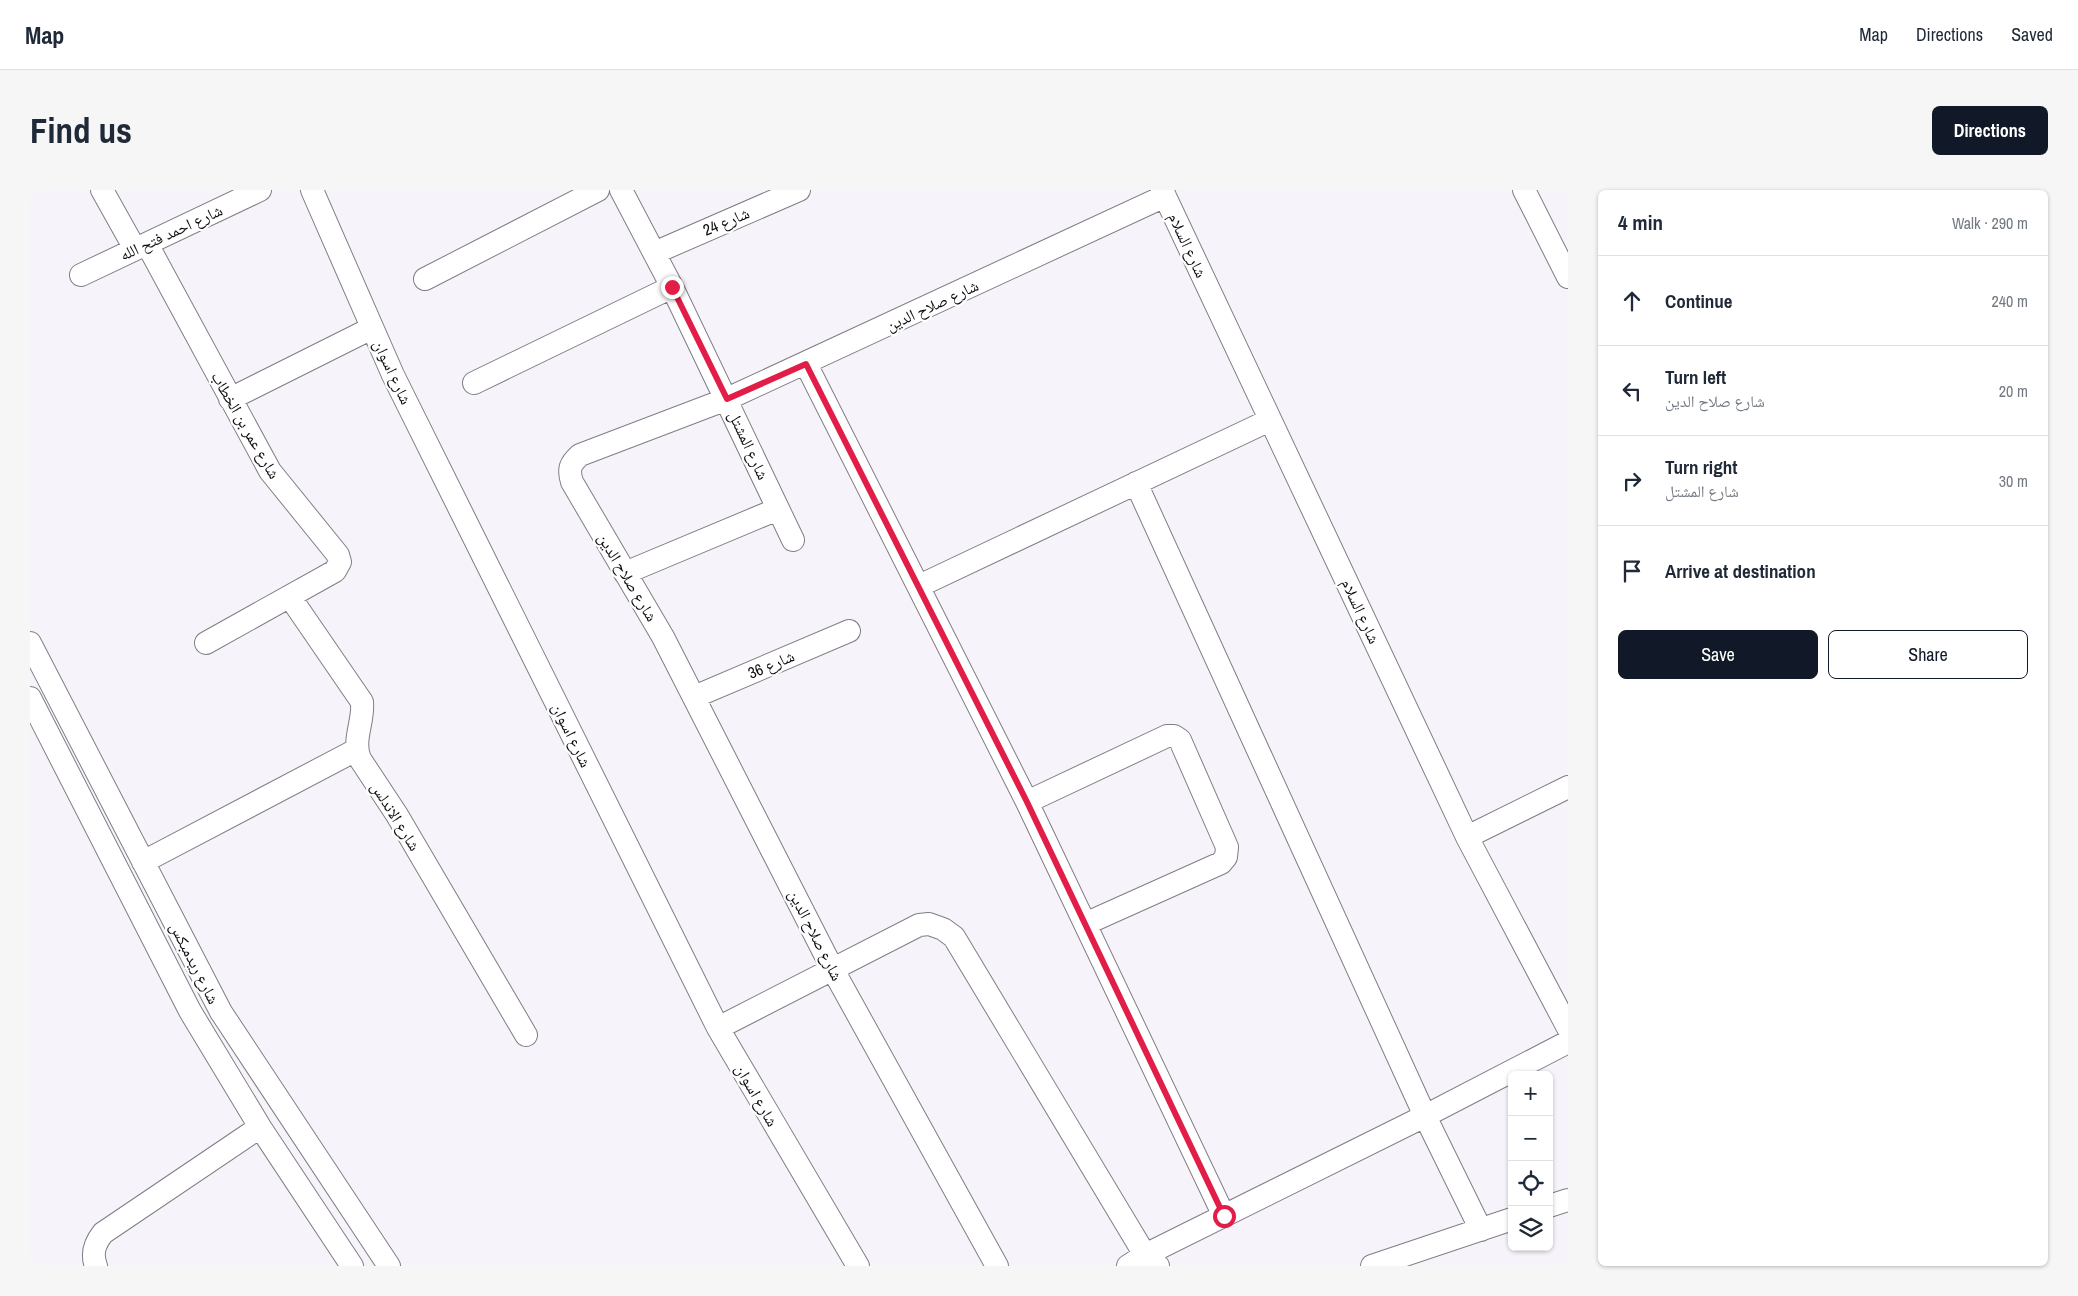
<!DOCTYPE html>
<html lang="en">
<head>
<meta charset="utf-8">
<style>
	body { margin:0; font-family:"Archivo Narrow","Noto Naskh Arabic",sans-serif; background:#f6f6f7; color:#1f2937 }
	.controls { position:absolute; right:15px; bottom:15px; display:grid; overflow:hidden; border-radius:8px; box-shadow:0 1px 4px #0004 }
	.controls button { width:45px; height:45px; display:grid; place-items:center; padding:0; border:0; border-bottom:1px solid #e0e1e3; background:#fff; color:#1f2937; font:25px sans-serif }
	.stop { position:absolute; width:15px; height:15px; margin:-11px; border:4px solid #e11d48; border-radius:50%; background:#fff }
	.stop.end { background:#e11d48; border-color:#fff; box-shadow:0 1px 5px #0008 }
	.list { margin:0; padding:0; list-style:none }
	h2 { display:flex; justify-content:space-between; align-items:center; height:65px; margin:0; padding:0 20px; font-size:21px }
	h2 small { font-size:16px; font-weight:400; color:#747a83 }
	.list li { display:grid; grid-template-columns:32px 1fr auto; gap:15px; align-items:center; box-sizing:border-box; height:90px; padding:0 20px; border-top:1px solid #e0e1e3 }
	.list b { display:block; font-size:19px; white-space:nowrap }
	.list p { margin:0; font-size:16px; white-space:nowrap; color:#747a83 }
	.list em { font-size:16px; font-style:normal; color:#747a83 }
	.actions { display:flex; gap:10px; padding:15px 20px }
	.actions a { flex:1; padding:11px 0; border:1px solid #111827; border-radius:8px; text-align:center; font-size:18px; color:#111827 }
	.actions .main { background:#111827; color:#fff }
	.icon { flex:none; width:28px; height:28px; fill:none; stroke:currentColor; stroke-width:2; stroke-linecap:round; stroke-linejoin:round }
	.map { position:relative; flex:none; width:1538px; height:1076px; overflow:hidden; border-radius:8px }
	header { display:flex; align-items:center; gap:30px; box-sizing:border-box; height:70px; padding:0 25px; background:#fff; border-bottom:1px solid #e0e1e3 }
	header strong { font-size:24px }
	nav { display:flex; gap:28px; margin-inline-start:auto; font-size:18px }
	.intro { display:flex; align-items:center; justify-content:space-between; box-sizing:border-box; height:120px; padding:0 30px }
	h1 { margin:0; font-size:35px }
	.button { padding:12px 22px; border-radius:8px; background:#111827; color:#fff; font-size:18px; font-weight:700 }
	main { display:flex; gap:30px; padding:0 30px }
	aside { flex:1; background:#fff; border-radius:8px; box-shadow:0 1px 4px #0004 }
	.map>svg:first-child { display:block }
	.lines { fill:none; stroke-linecap:round; stroke-linejoin:round }
	.minor-casing { stroke:#817d84; stroke-width:24 }
	.minor { stroke:#fff; stroke-width:22 }
	.route { stroke:#e11d48; stroke-width:6 }
	.labels { text-anchor:middle; stroke-width:4.5; stroke-linejoin:round; paint-order:stroke }
	.street-label { font-size:16px; fill:#0e0c0f; stroke:#fff }
</style>
</head>
<body>
<header>
<strong>Map</strong>
<nav><a>Map</a><a>Directions</a><a>Saved</a></nav>
</header>
<div class="intro"><h1>Find us</h1><a class="button">Directions</a></div>
<main>
<div class="map">
<svg width="1538" height="1076" viewBox="0 0 1538 1076">
	<rect width="100%" height="100%" fill="#f7f3fa"/>
	<g class="lines">
		<g class="minor-casing">
			<path id="minor" d="M72 0 105 59
				M282 0 363 185 688 838 828 1076
				M591 0 642 97 763 350
				M1132 0 1437 647 1538 838
				M1494 0 1538 87
				M117 54 240 281 308 365 310 372 305 381 176 453
				M624 63 769 0
				M51 85 230 0
				M395 89 568 0
				M776 174 997 612 1194 1026
				M444 193 642 97
				M200 209 342 138
				M1106 293 1395 926 1451 1040
				M595 383 748 319
				M889 396 1240 230
				M260 407 332 512C334 532 322 550 330 569L367 625 496 845
				M0 453 191 822 359 1076
				M664 507 819 441
				M0 508 160 821 230 937 322 1076
				M997 612 1137 546H1144L1150 550 1197 657 1196 667 1191 673 1055 734
				M1437 647 1538 597
				M113 672 326 560
				M688 838 889 735 899 734 913 739 924 747 1115 1065 1128 1076
				M1519 1016 1538 1010
				M66 1076C61 1063 65 1053 73 1043L230 937
				M967 1076 802 778 633 447 542 292C538 279 540 274 550 265L697 209 1135 6
				M1098 1076 1115 1065 1395 926 1538 852
				M1342 1076 1482 1029"/>
		</g>
		<use href="#minor" class="minor"/>
	</g>
	<g class="lines">
		<path class="route" d="M642 97 697 209 776 174 997 612 1194 1026"/>
	</g>
	<g class="labels">
		<g class="street-label">
			<text transform="translate(696 31) rotate(-23)" y="6">شارع 24</text>
			<text transform="translate(141 42) rotate(-25)" y="6">شارع احمد فتح الله</text>
			<text transform="translate(1158 55) rotate(65)" y="6">شارع السلام</text>
			<text transform="translate(902 115) rotate(-25)" y="6">شارع صلاح الدين</text>
			<text transform="translate(363 182) rotate(65)" y="6">شارع اسوان</text>
			<text transform="translate(216 235) rotate(60)" y="6">شارع عمر بن الخطاب</text>
			<text transform="translate(719 255) rotate(65)" y="6">شارع المشتل</text>
			<text transform="translate(598 387) rotate(59)" y="6">شارع صلاح الدين</text>
			<text transform="translate(1331 421) rotate(65)" y="6">شارع السلام</text>
			<text transform="translate(741 474) rotate(-23)" y="6">شارع 36</text>
			<text transform="translate(542 545) rotate(64)" y="6">شارع اسوان</text>
			<text transform="translate(366 626) rotate(58)" y="6">شارع الاندلس</text>
			<text transform="translate(786 745) rotate(63)" y="6">شارع صلاح الدين</text>
			<text transform="translate(165 773) rotate(63)" y="6">شارع ريدمبكس</text>
			<text transform="translate(727 905) rotate(60)" y="6">شارع اسوان</text>
		</g>
	</g>
</svg>
<div class="controls">
<button>+</button>
<button>−</button>
<button><svg class="icon" aria-label="locate" viewBox="0 0 24 24"><circle cx="12" cy="12" r="6"/><path d="M12 2v4M12 18v4M2 12h4M18 12h4"/></svg></button>
<button><svg class="icon" aria-label="layers" viewBox="0 0 24 24"><path d="M12 4l9 5-9 5-9-5zM3 14l9 5 9-5"/></svg></button>
</div>
<div class="stop" style="left:1194px;top:1026px"></div>
<div class="stop end" style="left:642px;top:97px"></div>
</div>
<aside>
<h2>4 min<small>Walk · 290 m</small></h2>
<ul class="list">
<li><svg class="icon" aria-label="ahead" viewBox="0 0 24 24"><path d="M12 20V5M6 11l6-6 6 6"/></svg><div><b>Continue</b></div><em>240 m</em></li>
<li><svg class="icon" aria-label="left" viewBox="0 0 24 24"><path d="M17 20v-9H6M10 6l-5 5 5 5"/></svg><div><b>Turn left</b><p>شارع صلاح الدين</p></div><em>20 m</em></li>
<li><svg class="icon" aria-label="right" viewBox="0 0 24 24"><path d="M7 20v-9h11M14 6l5 5-5 5"/></svg><div><b>Turn right</b><p>شارع المشتل</p></div><em>30 m</em></li>
<li><svg class="icon" aria-label="arrive" viewBox="0 0 24 24"><path d="M6 21V4h12l-3 4 3 4H6"/></svg><div><b>Arrive at destination</b></div></li>
</ul>
<div class="actions"><a class="main">Save</a><a>Share</a></div>
</aside>
</main>
</body>
</html>
